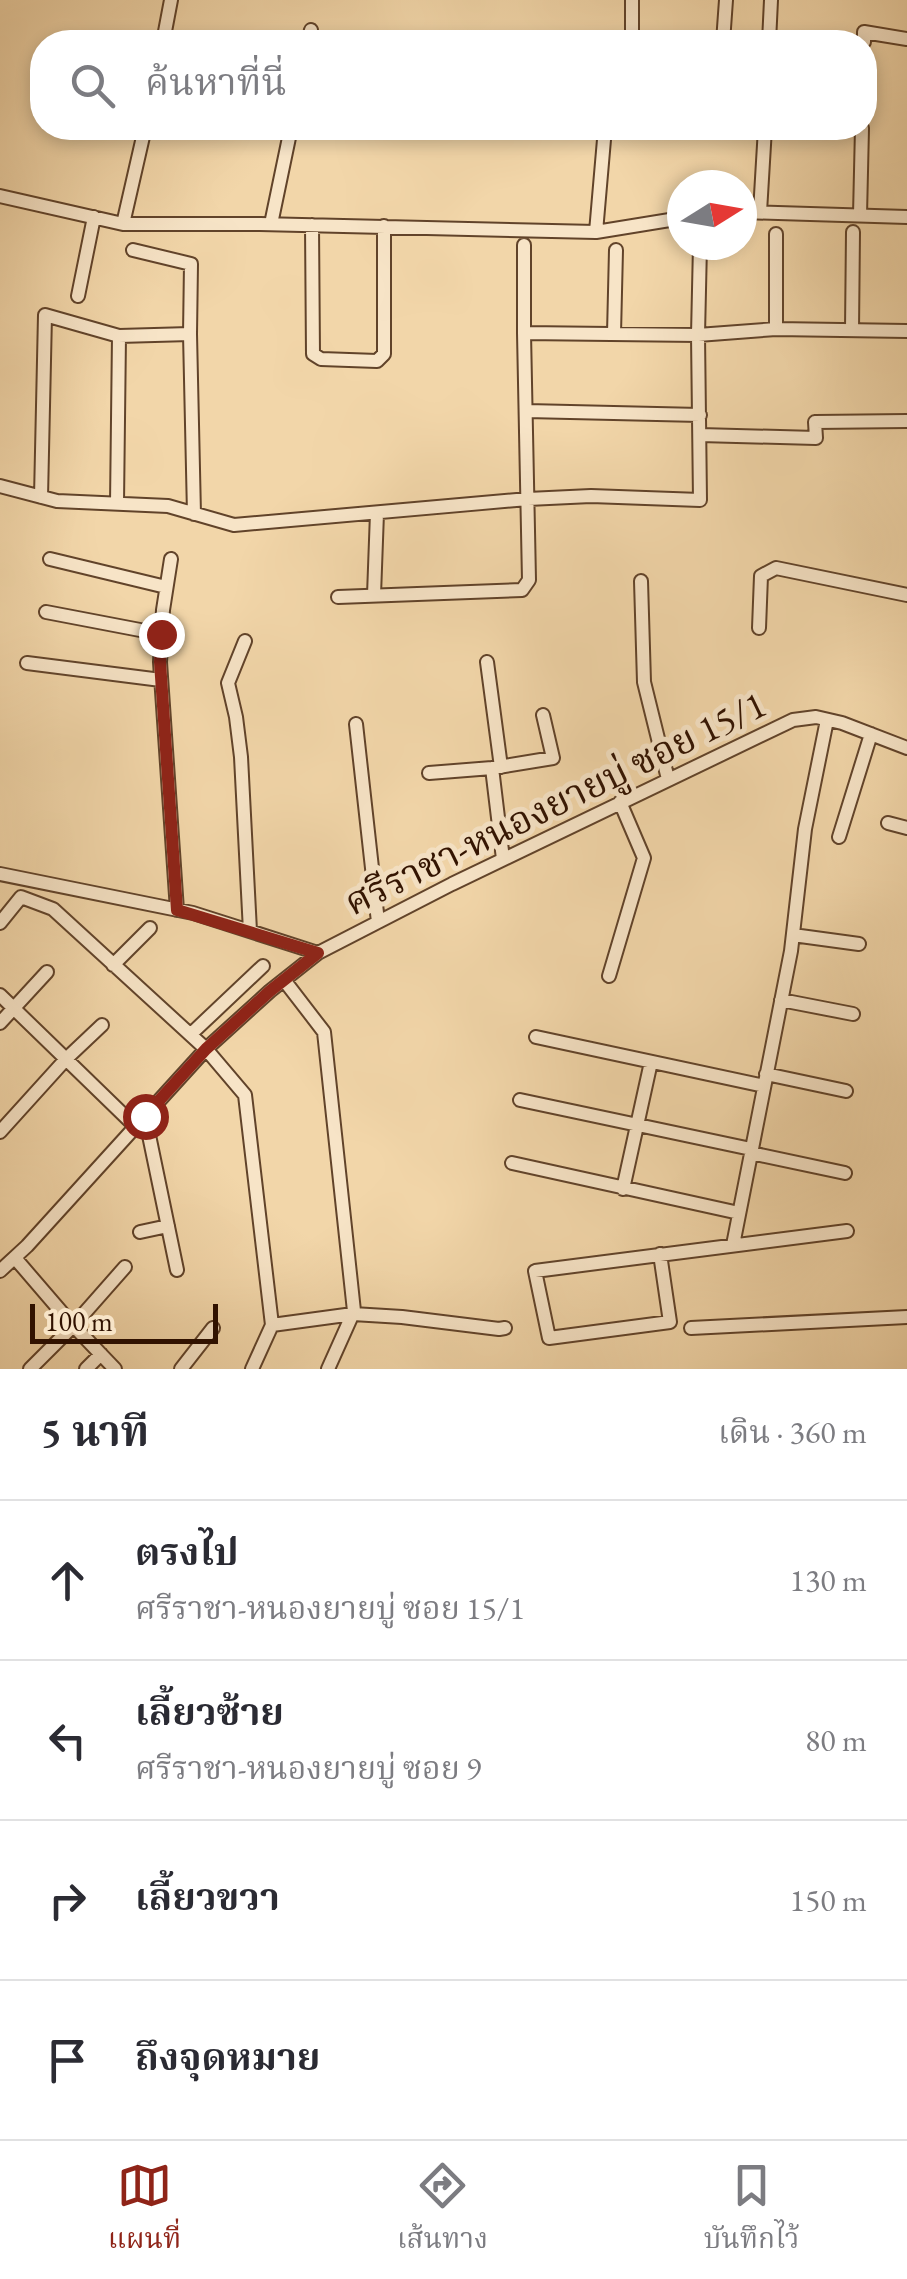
<!DOCTYPE html>
<html lang="th">
<head>
<meta charset="utf-8">
<style>
	body { margin:0; font-family:"EB Garamond","Noto Serif Thai",serif; background:#f2f2f3; color:#2b2b33 }
	.compass { position:absolute; left:667px; top:170px; width:90px; height:90px; border-radius:50%; background:#fff; box-shadow:0 5px 15px #0003; rotate:79deg }
	.scale { position:absolute; left:30px; bottom:25px; width:188px; box-sizing:border-box; padding-left:10px; border:5px solid #311200; border-top:0; font-size:28px; line-height:35px; white-space:nowrap; color:#311200; -webkit-text-stroke:8px #f7e4c7; paint-order:stroke }
	.stop { position:absolute; width:30px; height:30px; margin:-22px; border:8px solid #8f2418; border-radius:50%; background:#fff }
	.stop.end { background:#8f2418; border-color:#fff; box-shadow:0 2px 10px #0008 }
	.list { margin:0; padding:0; list-style:none }
	h2 { display:flex; justify-content:space-between; align-items:center; height:130px; margin:0; padding:0 40px; font-size:42px }
	h2 small { font-size:32px; font-weight:400; color:#7c7c81 }
	.list li { display:grid; grid-template-columns:65px 1fr auto; gap:30px; align-items:center; box-sizing:border-box; height:160px; padding:0 40px; border-top:2px solid #e1e1e2 }
	.list b { display:block; font-size:38px; white-space:nowrap }
	.list p { margin:0; font-size:32px; white-space:nowrap; color:#7c7c81 }
	.list em { font-size:32px; font-style:normal; color:#7c7c81 }
	.icon { flex:none; width:55px; height:55px; fill:none; stroke:currentColor; stroke-width:2; stroke-linecap:round; stroke-linejoin:round }
	.map { position:relative; flex:none; width:907px; height:1369px; overflow:hidden }
	.search { position:absolute; background:#fff; box-shadow:0 5px 15px #0003; left:30px; right:30px; top:30px; height:110px; display:flex; align-items:center; gap:25px; box-sizing:border-box; padding:0 35px; border-radius:40px; color:#7c7c81; font-size:38px }
	.sheet { height:770px; background:#fff }
	nav { display:flex; justify-content:space-around; align-items:center; box-sizing:border-box; height:140px; border-top:2px solid #e1e1e2; background:#fff; font-size:28px; color:#7c7c81 }
	nav a { display:grid; justify-items:center; gap:5px }
	nav .on { color:#8f2418 }
	.map>svg:first-child { display:block }
	.lines { fill:none; stroke-linecap:round; stroke-linejoin:round }
	.minor-casing { stroke:#61432a; stroke-width:16 }
	.minor { stroke:#f7e4c7; stroke-width:12 }
	.route { stroke:#8f2418; stroke-width:12 }
	.labels { text-anchor:middle; stroke-width:10; stroke-linejoin:round; paint-order:stroke }
	.street-label { font-size:38px; fill:#311200; stroke:#f7e4c7 }
</style>
</head>
<body>
<div class="map">
<svg width="907" height="1369" viewBox="0 0 907 1369">
	<rect width="100%" height="100%" fill="#f2d6a9"/>
	<filter id="stains"><feTurbulence type="fractalNoise" baseFrequency=".002" numOctaves="4"/><feColorMatrix values="0 0 0 0 .2 0 0 0 0 .09 0 0 0 0 .02 0 0 0 .5 -.17"/></filter>
	<radialGradient id="worn" r=".72"><stop offset=".6" stop-color="#630" stop-opacity="0"/><stop offset="1" stop-color="#630" stop-opacity=".3"/></radialGradient>
	<g class="lines">
		<g class="minor-casing">
			<path id="minor" d="M163 42 171 0
				M308 42 311 30
				M628 42 632 34V0
				M723 42 726 0
				M769 42 771 0
				M864 42V32L907 39
				M0 196 123 224H260L596 232 682 218
				M742 212 907 217
				M760 212 765 128
				M860 215 862 128
				M123 224 145 128
				M271 224 291 128
				M312 225 313 354 321 359 377 361 384 354V226
				M596 232 605 128
				M133 250 191 264 190 334 194 514
				M78 296 94 217
				M776 329V234
				M852 330 853 232
				M524 333 698 335 776 329 907 331
				M614 334 616 250
				M527 411 700 415
				M700 435 816 438 815 422 907 421
				M0 486 57 501 168 506 234 525 528 499 591 496 700 500 698 335 700 245
				M41 497 45 315 119 336 190 334
				M117 503 119 336
				M50 559 166 587
				M171 559 163 610 160 662 177 910
				M641 581 644 682 668 779
				M374 595 377 513
				M338 597 522 590 529 580 524 333V245
				M46 612 161 634
				M759 628 761 576 776 568 907 595
				M245 641 228 683 236 717 241 757 250 931
				M487 662 501 767
				M27 663 161 680
				M356 724 378 922
				M492 768 503 859
				M429 773 492 768 553 758 543 715
				M888 823 907 828
				M839 837 871 734
				M0 874 193 913 318 953
				M0 923 21 897 53 909 206 1049 245 1095 272 1325 252 1369
				M793 935 859 944
				M113 965 150 928
				M609 976 644 858 620 802
				M284 980 324 1032 354 1311 328 1369
				M0 995 136 1127
				M781 1000 853 1014
				M0 1023 47 972
				M191 1034 263 966
				M536 1037 764 1086
				M766 1074 846 1091
				M520 1100 751 1149
				M145 1116 177 1270
				M0 1132 66 1059 102 1025
				M751 1153 845 1173
				M512 1163 739 1213
				M623 1189 651 1062
				M140 1232 168 1226
				M733 1245 791 951 805 829 827 720
				M660 1254 670 1322 549 1338 535 1271 847 1231
				M15 1258 70 1322 115 1369
				M0 1271 27 1246 206 1049 270 991 318 953 452 884 793 720 816 717 842 723 907 748
				M272 1325 353 1314 402 1317 499 1329 505 1328
				M691 1328 907 1317
				M30 1369 73 1326 125 1267
				M86 1369 101 1354
				M181 1369 213 1328"/>
		</g>
		<use href="#minor" class="minor"/>
	</g>
	<g class="lines">
		<path class="route" d="M145 1116 206 1049 270 991 318 953 177 910 160 662 161 634"/>
	</g>
	<g class="labels">
		<g class="street-label">
			<text transform="translate(555 803) rotate(-26)" y="13">ศรีราชา-หนองยายบู่ ซอย 15/1</text>
		</g>
	</g>
	<rect width="100%" height="100%" filter="url(#stains)"/>
	<rect width="100%" height="100%" fill="url(#worn)"/>
</svg>
<svg class="compass" viewBox="-18 -18 36 36"><path d="M0-13l5 13h-10z" fill="#e53935"/><path d="M0 13l5-13h-10z" fill="#7c7c81"/></svg>
<div class="scale">100 m</div>
<div class="stop" style="left:145px;top:1116px"></div>
<div class="stop end" style="left:161px;top:634px"></div>
<div class="search"><svg class="icon" aria-label="search" viewBox="0 0 24 24"><circle cx="10" cy="10" r="6"/><path d="M15 15l6 6"/></svg>ค้นหาที่นี่</div>
</div>
<section class="sheet">
<h2>5 นาที<small>เดิน · 360 m</small></h2>
<ul class="list">
<li><svg class="icon" aria-label="ahead" viewBox="0 0 24 24"><path d="M12 20V5M6 11l6-6 6 6"/></svg><div><b>ตรงไป</b><p>ศรีราชา-หนองยายบู่ ซอย 15/1</p></div><em>130 m</em></li>
<li><svg class="icon" aria-label="left" viewBox="0 0 24 24"><path d="M17 20v-9H6M10 6l-5 5 5 5"/></svg><div><b>เลี้ยวซ้าย</b><p>ศรีราชา-หนองยายบู่ ซอย 9</p></div><em>80 m</em></li>
<li><svg class="icon" aria-label="right" viewBox="0 0 24 24"><path d="M7 20v-9h11M14 6l5 5-5 5"/></svg><div><b>เลี้ยวขวา</b></div><em>150 m</em></li>
<li><svg class="icon" aria-label="arrive" viewBox="0 0 24 24"><path d="M6 21V4h12l-3 4 3 4H6"/></svg><div><b>ถึงจุดหมาย</b></div></li>
</ul>
</section>
<nav>
<a class="on"><svg class="icon" aria-label="map" viewBox="0 0 24 24"><path d="M3 6l6-2 6 2 6-2v14l-6 2-6-2-6 2zM9 4v14M15 6v14"/></svg>แผนที่</a>
<a><svg class="icon" aria-label="directions" viewBox="0 0 24 24"><path d="M12 3l9 9-9 9-9-9zM9 14v-3h6M13 9l2 2-2 2"/></svg>เส้นทาง</a>
<a><svg class="icon" aria-label="saved" viewBox="0 0 24 24"><path d="M7 4h10v16l-5-4-5 4z"/></svg>บันทึกไว้</a>
</nav>
</body>
</html>
